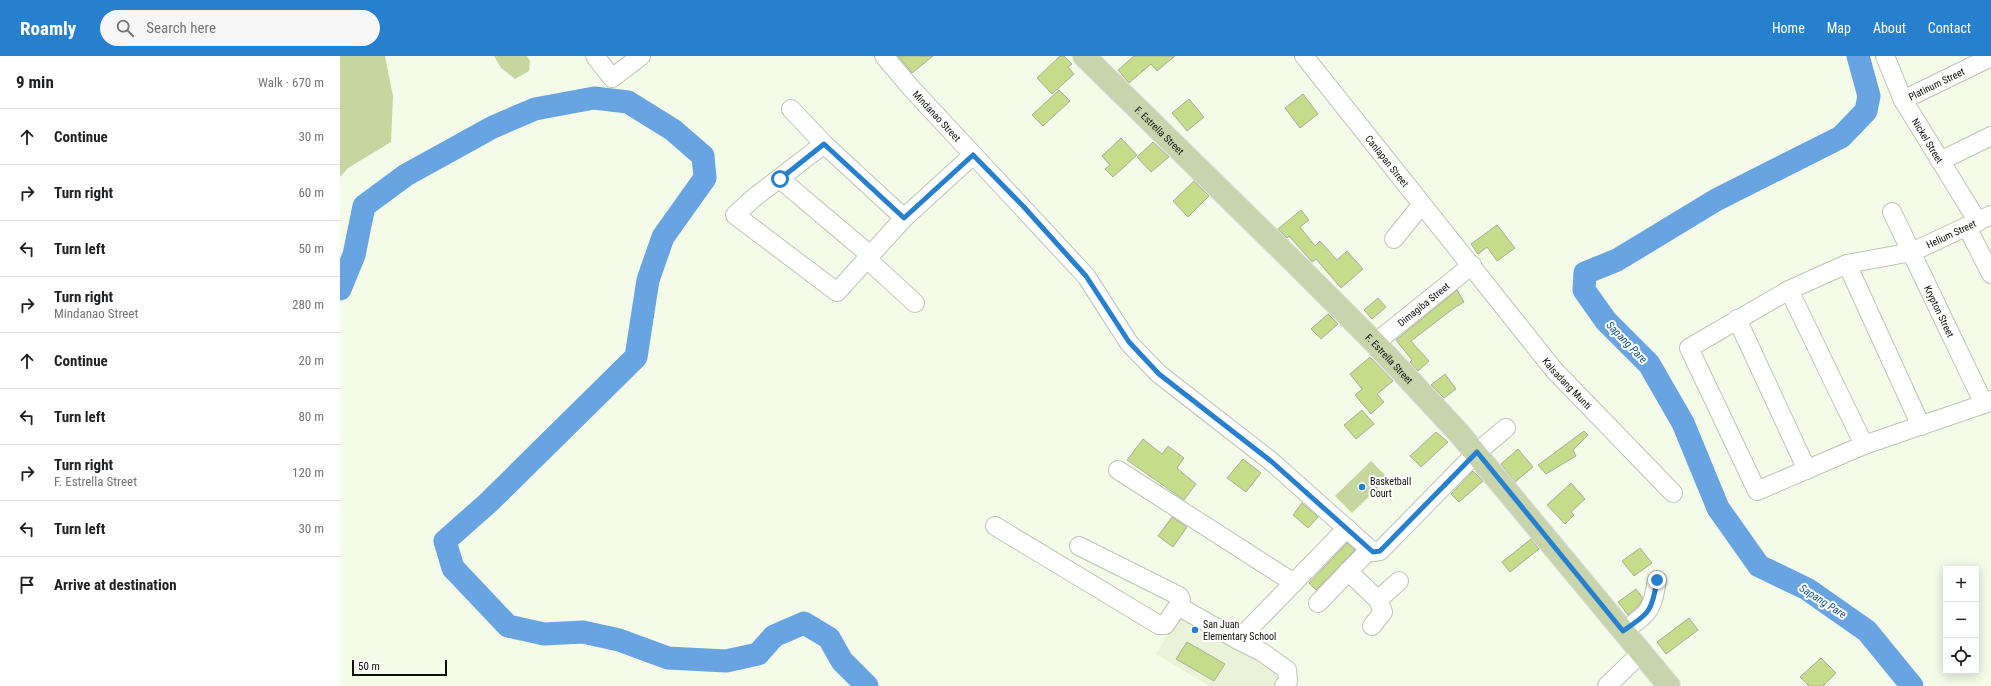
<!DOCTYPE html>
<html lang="en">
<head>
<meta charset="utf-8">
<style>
	body { margin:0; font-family:"Roboto Condensed",sans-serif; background:#f6f6f6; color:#202124 }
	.controls { position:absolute; right:12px; bottom:12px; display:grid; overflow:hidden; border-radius:0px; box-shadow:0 2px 10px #0003 }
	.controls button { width:36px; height:36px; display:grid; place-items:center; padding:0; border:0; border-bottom:1px solid #e0e0e0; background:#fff; color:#202124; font:20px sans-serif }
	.scale { position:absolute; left:12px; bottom:10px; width:95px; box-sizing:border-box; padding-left:4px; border:2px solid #0c0e08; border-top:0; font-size:11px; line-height:14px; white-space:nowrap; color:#0c0e08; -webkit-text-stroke:3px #fff; paint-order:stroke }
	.stop { position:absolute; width:12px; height:12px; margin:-9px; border:3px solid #2780cd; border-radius:50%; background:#fff }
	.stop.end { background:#2780cd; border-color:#fff; box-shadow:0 1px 4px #0008 }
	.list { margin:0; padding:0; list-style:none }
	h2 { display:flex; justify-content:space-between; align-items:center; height:52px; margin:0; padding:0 16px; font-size:17px }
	h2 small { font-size:13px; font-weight:400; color:#757577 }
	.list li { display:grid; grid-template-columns:26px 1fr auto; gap:12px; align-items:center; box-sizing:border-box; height:56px; padding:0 16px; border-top:1px solid #e0e0e0 }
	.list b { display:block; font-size:15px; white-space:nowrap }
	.list p { margin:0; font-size:13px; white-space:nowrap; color:#757577 }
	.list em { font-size:13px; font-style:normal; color:#757577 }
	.icon { flex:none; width:22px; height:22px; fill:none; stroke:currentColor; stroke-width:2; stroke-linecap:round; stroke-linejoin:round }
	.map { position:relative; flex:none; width:1651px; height:630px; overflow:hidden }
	header { display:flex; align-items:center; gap:24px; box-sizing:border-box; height:56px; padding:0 20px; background:#2780cd; color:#fff }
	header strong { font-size:19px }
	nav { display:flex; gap:22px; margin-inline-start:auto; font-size:14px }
	.search { width:280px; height:36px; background:#f6f6f6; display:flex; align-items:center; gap:10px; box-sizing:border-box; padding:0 14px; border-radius:22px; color:#757577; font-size:15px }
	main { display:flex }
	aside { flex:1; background:#fff }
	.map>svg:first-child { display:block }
	.built { fill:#eaf2d8 }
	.green { fill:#c5d69e }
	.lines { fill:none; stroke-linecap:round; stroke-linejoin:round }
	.river { stroke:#68a4e1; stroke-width:23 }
	.building { fill:#c5dc8a; stroke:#a9ae9d }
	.minor-casing { stroke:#bfc4b3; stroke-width:20 }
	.major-casing { stroke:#dddddc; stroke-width:24 }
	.minor { stroke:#fff; stroke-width:18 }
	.major { stroke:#c8d4ac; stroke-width:22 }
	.route { stroke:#2780cd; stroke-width:5 }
	.poi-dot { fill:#2780cd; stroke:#fff; stroke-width:1.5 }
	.labels { text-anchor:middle; stroke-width:4; stroke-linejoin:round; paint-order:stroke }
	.street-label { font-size:10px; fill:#0c0e08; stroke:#fff }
	.poi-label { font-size:10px; fill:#0c0e08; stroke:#fff; text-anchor:start }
	.water-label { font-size:11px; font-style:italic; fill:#14558d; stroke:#fff }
</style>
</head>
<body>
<header>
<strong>Roamly</strong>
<div class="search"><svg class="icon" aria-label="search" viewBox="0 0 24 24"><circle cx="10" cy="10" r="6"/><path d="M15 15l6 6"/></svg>Search here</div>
<nav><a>Home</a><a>Map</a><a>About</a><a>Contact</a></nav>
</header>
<main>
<aside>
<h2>9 min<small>Walk · 670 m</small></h2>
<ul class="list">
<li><svg class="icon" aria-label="ahead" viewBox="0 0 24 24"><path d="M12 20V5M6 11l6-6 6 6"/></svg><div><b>Continue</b></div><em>30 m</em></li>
<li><svg class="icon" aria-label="right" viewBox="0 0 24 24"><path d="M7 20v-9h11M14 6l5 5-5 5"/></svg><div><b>Turn right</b></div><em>60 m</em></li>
<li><svg class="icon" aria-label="left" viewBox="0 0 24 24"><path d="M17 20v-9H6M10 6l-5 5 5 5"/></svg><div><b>Turn left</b></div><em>50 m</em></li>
<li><svg class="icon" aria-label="right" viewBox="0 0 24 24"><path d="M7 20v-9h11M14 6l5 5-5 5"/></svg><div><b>Turn right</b><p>Mindanao Street</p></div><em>280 m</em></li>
<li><svg class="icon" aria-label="ahead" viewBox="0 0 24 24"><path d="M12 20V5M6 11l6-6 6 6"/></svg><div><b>Continue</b></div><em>20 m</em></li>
<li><svg class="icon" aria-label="left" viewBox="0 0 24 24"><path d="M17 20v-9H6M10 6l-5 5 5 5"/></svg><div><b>Turn left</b></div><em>80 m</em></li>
<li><svg class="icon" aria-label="right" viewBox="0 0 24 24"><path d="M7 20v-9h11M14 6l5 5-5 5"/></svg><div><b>Turn right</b><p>F. Estrella Street</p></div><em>120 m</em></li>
<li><svg class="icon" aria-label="left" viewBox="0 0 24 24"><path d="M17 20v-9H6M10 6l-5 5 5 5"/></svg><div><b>Turn left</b></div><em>30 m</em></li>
<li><svg class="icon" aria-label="arrive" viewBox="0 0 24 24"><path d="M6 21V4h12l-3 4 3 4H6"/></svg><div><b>Arrive at destination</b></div></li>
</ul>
</aside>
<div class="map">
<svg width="1651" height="630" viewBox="0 0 1651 630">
	<rect width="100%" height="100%" fill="#f5fbe9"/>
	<path class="built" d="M844 550 945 617 937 630H869L816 598Z"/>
	<path class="green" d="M0 0H45L53 40 51 86 8 112 0 121Z
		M154 0H187L190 5 189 15 175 23 161 12Z
		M1031 405 1048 422 1012 457 995 440Z"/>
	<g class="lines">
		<path class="river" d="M1518 0 1529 40 1526 55 1501 81 1376 144 1277 204 1245 217 1244 234 1266 265 1309 308 1343 367 1378 452 1419 510 1467 533 1527 575 1572 630
			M0 233 14 199 24 150 66 119 153 71 195 53 254 42 288 46 333 74 363 100 365 122 323 181 308 224 296 301 148 447 105 485 113 512 168 570 204 578 243 576 279 584 328 602 386 605 418 598 434 580 464 567 489 582 502 605 527 630"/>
	</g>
	<path class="building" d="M558 0H593L572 17Z
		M720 0H724L732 8 728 11 734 18 712 38 697 22Z
		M794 0H835L817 15 811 8 789 27 778 14Z
		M719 34 730 45 703 70 692 59Z
		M963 38 978 58 960 72 945 52Z
		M849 43 864 61 847 75 832 57Z
		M781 82 797 99 773 121 765 113 770 109 762 100Z
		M813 86 829 101 811 116 797 101Z
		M854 125 869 140 848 161 833 145Z
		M961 154 969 164 960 171 975 190 980 185 997 204 1007 195 1023 213 1001 232 976 203 972 206 949 180 947 182 938 173Z
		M1157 169 1175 192 1157 205 1147 191 1138 198 1131 188Z
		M1117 234 1124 246 1114 252 1071 285 1089 305 1078 315 1070 306 1072 304 1056 284Z
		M1038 242 1046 251 1032 263 1024 254Z
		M988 258 998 268 981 283 971 273Z
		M1030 301 1053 325 1037 338 1044 346 1031 358 1015 339 1022 333 1010 318Z
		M1105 318 1116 333 1104 342 1091 329Z
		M1022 354 1034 368 1016 383 1004 369Z
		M1244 375 1248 379 1233 394 1236 400 1206 418 1198 409Z
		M1096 376 1108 386 1081 411 1070 400Z
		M803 383 822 398 828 390 844 402 837 412 856 428 844 444 787 404Z
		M1178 393 1193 411 1175 426 1161 408Z
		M903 403 921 417 906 436 887 422Z
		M1133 415 1143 425 1119 446 1111 438Z
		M1231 427 1245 443 1231 456 1234 459 1225 468 1207 449Z
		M962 447 978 461 968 472 953 459Z
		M832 461 847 471 833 491 818 480Z
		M1191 483 1199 493 1170 516 1162 506Z
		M1007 487 1015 494 976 534 969 527Z
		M1300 492 1312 507 1294 520 1282 505Z
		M1296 533 1303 542 1299 549 1288 559 1278 546Z
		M1349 562 1358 574 1326 598 1317 586Z
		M847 586 885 608 874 625 836 603Z
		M1481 602 1496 617 1483 630H1469L1460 621Z"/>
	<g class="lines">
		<g class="minor-casing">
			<g id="minor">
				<path d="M255 0 272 22 301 0"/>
				<path id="s1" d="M544 0 572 33 746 220 789 287 819 318 932 406 1033 496 1040 495 1137 396 1166 372"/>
				<path id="s2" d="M964 0 1214 314 1333 437"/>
				<path id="s3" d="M1545 0 1563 44 1638 166"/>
				<path id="s4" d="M1563 44 1651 1"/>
				<path d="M451 53 484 88 564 162"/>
				<path d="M484 88 415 141 395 159 497 236 564 162 633 99"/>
				<path d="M1600 105 1651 80"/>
				<path d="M440 123 530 199"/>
				<path id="s5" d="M1552 156 1644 348 1651 344"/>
				<path d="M1627 171 1651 218"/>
				<path d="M1054 183 1082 148"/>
				<path d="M527 203 575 247"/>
				<path d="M1507 208 1581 370"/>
				<path d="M1449 234 1524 389"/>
				<path d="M1397 263 1467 414"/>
				<path id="s6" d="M1035 287 1132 209"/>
				<path id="s7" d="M1644 348 1524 389 1417 435 1349 292 1449 234 1507 208 1572 196 1651 159"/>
				<path d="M778 414 954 527"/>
				<path d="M655 470 819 569H825L838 550"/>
				<path d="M739 490 839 540 841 543 838 550 898 584 1007 472"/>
				<path d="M1008 515 1038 544 1059 525"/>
				<path d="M978 547 1030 493"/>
				<path d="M1032 570 1043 556 1038 544"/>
				<path d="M1283 575C1309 557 1312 556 1317 524"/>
				<path d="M898 584 922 596 947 614 948 625 944 630"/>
				<path d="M1267 630 1301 597"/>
			</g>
		</g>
		<g class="major-casing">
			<g id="major">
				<path id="s8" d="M744 0 955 207 1035 287 1118 376 1329 630"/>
			</g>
		</g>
		<use href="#minor" class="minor"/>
		<use href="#major" class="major"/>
	</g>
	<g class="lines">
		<path class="route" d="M440 123 484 88 564 162 633 99 683 150 746 220 789 286 819 318 932 406 1033 496 1040 495 1137 396 1283 575C1309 557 1312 556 1317 524"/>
	</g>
	<g class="poi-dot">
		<circle cx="1022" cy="431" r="4"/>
		<circle cx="855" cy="574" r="4"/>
	</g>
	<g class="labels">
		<g class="street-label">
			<text dy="4" stroke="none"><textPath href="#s4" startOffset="37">Platinum Street</textPath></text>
			<text dy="4" stroke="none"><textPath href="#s1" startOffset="80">Mindanao Street</textPath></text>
			<text dy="4" stroke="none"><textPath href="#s8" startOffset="106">F. Estrella Street</textPath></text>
			<text dy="4" stroke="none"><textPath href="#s3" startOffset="95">Nickel Street</textPath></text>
			<text dy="4" stroke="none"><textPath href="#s2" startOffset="134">Canlapan Street</textPath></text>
			<text dy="4" stroke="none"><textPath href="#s7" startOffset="690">Helium Street</textPath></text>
			<text dy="4" stroke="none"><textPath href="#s6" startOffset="62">Dimagiba Street</textPath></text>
			<text dy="4" stroke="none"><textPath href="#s5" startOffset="110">Krypton Street</textPath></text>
			<text dy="4" stroke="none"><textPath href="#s8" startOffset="430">F. Estrella Street</textPath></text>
			<text dy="4" stroke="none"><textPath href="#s2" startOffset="420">Kalsadang Munti</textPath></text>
		</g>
		<g class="poi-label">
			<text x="1030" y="429">Basketball<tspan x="1030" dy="12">Court</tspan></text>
			<text x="863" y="572">San Juan<tspan x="863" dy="12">Elementary School</tspan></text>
		</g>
		<g class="water-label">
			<text transform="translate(1287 286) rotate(46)" y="4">Sapang Pare</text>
			<text transform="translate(1483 545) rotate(33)" y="4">Sapang Pare</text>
		</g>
	</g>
</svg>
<div class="controls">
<button>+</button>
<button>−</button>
<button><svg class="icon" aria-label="locate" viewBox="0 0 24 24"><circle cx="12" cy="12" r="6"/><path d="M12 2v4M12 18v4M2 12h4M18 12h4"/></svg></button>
</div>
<div class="scale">50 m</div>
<div class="stop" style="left:440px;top:123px"></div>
<div class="stop end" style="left:1317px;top:524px"></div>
</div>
</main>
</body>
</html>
